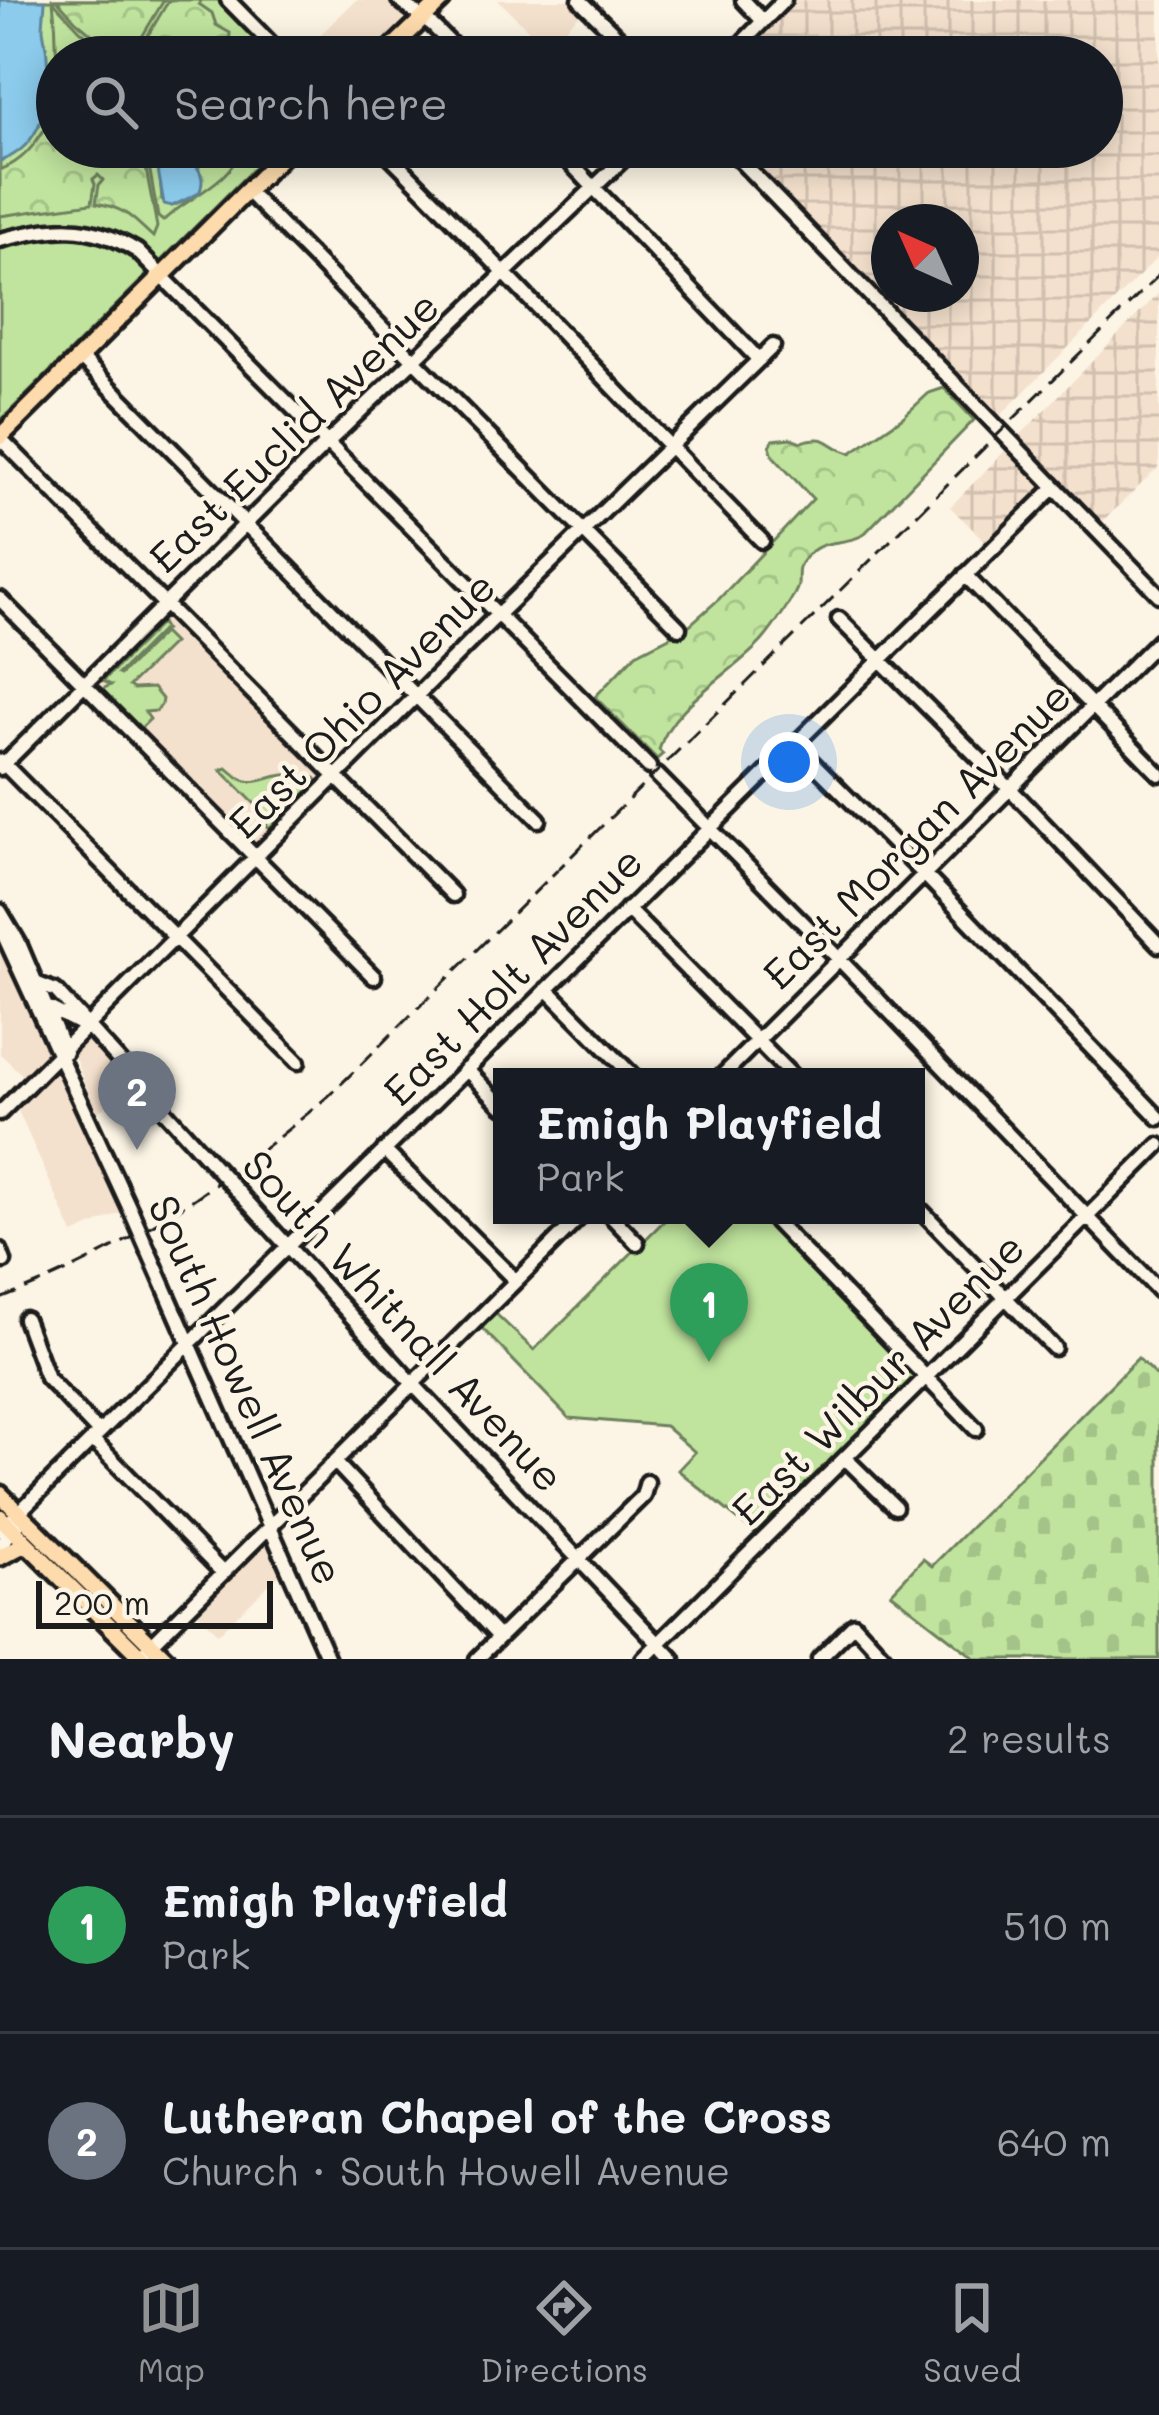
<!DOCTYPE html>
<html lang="en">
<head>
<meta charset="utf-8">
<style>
	body { margin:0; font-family:Mali,sans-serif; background:#20242c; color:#f1f3f6 }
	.compass { position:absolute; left:871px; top:204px; width:108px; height:108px; border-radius:50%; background:#171b24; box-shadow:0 6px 30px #0003; rotate:315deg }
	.scale { position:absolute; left:36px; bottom:30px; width:237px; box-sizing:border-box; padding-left:12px; border:6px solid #1c1c1c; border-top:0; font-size:33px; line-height:42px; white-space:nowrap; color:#1c1c1c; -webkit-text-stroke:9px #fcf5e5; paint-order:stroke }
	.you { position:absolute; left:789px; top:762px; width:42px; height:42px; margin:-30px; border:9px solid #fff; border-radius:50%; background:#1a73e8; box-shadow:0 0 0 18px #1a73e833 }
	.badge { display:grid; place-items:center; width:78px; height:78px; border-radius:50%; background:#919294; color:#fff; font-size:39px; font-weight:700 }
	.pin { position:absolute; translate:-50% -99px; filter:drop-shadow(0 3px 6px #0008) }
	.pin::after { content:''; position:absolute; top:63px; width:42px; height:36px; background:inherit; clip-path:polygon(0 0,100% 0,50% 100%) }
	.popup { position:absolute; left:493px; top:1068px; width:432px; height:156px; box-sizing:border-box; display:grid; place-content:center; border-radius:0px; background:#171b24; filter:drop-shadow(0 3px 9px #0005); font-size:39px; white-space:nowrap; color:#9ea1a6 }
	.popup b { font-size:45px; color:#f1f3f6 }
	.popup::after { content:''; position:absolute; left:50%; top:100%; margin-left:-24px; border:24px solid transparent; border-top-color:#171b24 }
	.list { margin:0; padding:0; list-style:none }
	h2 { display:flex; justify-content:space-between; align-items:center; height:156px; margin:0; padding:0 48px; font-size:51px }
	h2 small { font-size:39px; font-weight:400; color:#9ea1a6 }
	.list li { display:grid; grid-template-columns:78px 1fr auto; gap:36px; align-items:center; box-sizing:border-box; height:216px; padding:0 48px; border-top:3px solid #363941 }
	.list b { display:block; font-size:45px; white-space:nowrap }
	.list p { margin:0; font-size:39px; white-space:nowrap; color:#9ea1a6 }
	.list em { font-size:39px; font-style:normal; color:#9ea1a6 }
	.icon { flex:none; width:66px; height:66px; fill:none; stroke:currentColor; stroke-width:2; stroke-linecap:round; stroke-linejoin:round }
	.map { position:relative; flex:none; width:1159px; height:1659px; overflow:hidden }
	.search { position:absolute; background:#171b24; box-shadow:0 6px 30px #0003; left:36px; right:36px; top:36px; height:132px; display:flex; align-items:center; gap:30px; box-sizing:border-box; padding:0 42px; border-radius:66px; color:#9ea1a6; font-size:45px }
	.sheet { height:588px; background:#171b24 }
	nav { display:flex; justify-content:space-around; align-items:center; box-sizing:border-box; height:168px; border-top:3px solid #363941; background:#171b24; font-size:33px; color:#9ea1a6 }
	nav a { display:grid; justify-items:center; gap:6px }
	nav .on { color:#919294 }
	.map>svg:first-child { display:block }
	.built { fill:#f4e1cd }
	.industrial { fill:url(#industrial-grid); fill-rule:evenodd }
	.green { fill:#c0e49e; stroke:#6e805d; stroke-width:3 }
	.forest { fill:url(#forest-crowns); stroke:#6e805d; stroke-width:3 }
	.cemetery { fill:url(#cemetery-stones); stroke:#6e805d; stroke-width:3 }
	.water { fill:#8ccbec; stroke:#5f8599; stroke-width:3 }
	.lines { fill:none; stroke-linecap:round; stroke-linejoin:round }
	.minor-casing { stroke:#1c1c1c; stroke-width:21 }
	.major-casing { stroke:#1c1c1c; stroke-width:24 }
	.minor { stroke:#fcf5e5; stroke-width:12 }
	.major { stroke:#fedbac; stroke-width:15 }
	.rail { stroke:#1c1c1c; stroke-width:3; stroke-dasharray:18 9; stroke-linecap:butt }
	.minor-bridge-casing { stroke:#1c1c1c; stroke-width:21; stroke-linecap:butt }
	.minor-bridge { stroke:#fcf5e5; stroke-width:12 }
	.labels { text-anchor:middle; stroke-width:9; stroke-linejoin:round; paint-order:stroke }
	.street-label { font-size:42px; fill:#1c1c1c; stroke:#fcf5e5 }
</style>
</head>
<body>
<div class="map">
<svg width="1159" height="1659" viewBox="0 0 1159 1659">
	<defs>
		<pattern id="industrial-grid" width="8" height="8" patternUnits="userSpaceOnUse" patternTransform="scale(3)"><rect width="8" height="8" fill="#f4e1cd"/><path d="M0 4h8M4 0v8" fill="none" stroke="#d1c0af"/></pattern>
		<pattern id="forest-crowns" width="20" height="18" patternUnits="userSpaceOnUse" patternTransform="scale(3)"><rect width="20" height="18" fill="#c0e49e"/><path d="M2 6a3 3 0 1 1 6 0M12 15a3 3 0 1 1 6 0" fill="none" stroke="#a4c388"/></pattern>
		<pattern id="cemetery-stones" width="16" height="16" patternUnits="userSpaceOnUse" patternTransform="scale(3)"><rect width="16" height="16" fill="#c0e49e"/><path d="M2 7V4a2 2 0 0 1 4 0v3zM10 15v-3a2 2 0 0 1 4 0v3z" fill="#a4c388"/></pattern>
	</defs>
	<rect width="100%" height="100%" fill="#fcf5e5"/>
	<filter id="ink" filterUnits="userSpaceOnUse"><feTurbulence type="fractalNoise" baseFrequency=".00833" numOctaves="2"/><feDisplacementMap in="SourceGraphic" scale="24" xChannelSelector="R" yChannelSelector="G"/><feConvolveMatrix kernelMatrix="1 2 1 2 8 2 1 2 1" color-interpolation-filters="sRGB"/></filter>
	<g filter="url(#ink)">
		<path class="built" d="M356 0H391L405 14 403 22 367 57H297Z
			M498 0H568L581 13 546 47Z
			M166 614 325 775V779L257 847 253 848 95 688V681L161 615Z
			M0 947 49 1052 48 1058 27 1079 0 1054Z
			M86 1038 136 1092 96 1112 72 1050Z
			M54 1072 59 1075 81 1120 121 1213 73 1234 16 1106 48 1074Z
			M265 1543 281 1573 218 1634 195 1610Z"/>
		<path class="industrial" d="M791 0H1159V256L998 418 737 147H1102V57H735ZM889 222H961V294H889Z
			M1159 293V467L1095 529 1060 494 1042 491 989 545 950 507Z"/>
		<path class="green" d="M0 0H219L275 57H57V147H275L0 421Z
			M161 623 165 630 161 631 118 674 120 675 163 633 173 643 129 686 133 689 153 688 162 699 161 705 156 711 145 712 150 719 141 728 102 689 111 685 103 681Z
			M227 768C252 791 256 779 284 775 294 774 305 777 315 778L318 781 269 829 266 825 270 819 221 770Z
			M670 1215H761L914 1374V1381L758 1536 678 1470 695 1452 665 1426 569 1418 480 1326 494 1312 534 1350Z"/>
		<path class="forest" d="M57 0H164L130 57H119L76 21Z
			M169 0H200L199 4 212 13 216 25 230 33 229 45 240 54 260 48 269 57H135Z
			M53 1 80 30 113 57H57V119L48 121C58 84 58 39 53 1Z
			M57 122V147H138L146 169 157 227 153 237C133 219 126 208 96 203L99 185 103 180 98 175 93 179 95 184 92 203 0 216V170C23 161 34 146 47 125Z
			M142 147H154L159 164 162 200 172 206 195 197 199 167 183 147H240C236 180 184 199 163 221L158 217 148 160Z
			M944 388 974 420 863 535C841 547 823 536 804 559 796 568 799 574 798 585 796 596 770 632 762 641 731 675 671 705 659 750L663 754 657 759 595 697 636 654 685 629 719 599 813 499 773 456 770 446 773 440 791 438 801 442C832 433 825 447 851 453L903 417 929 393Z"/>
		<path class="cemetery" d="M1138 1358 1159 1379V1659H976L891 1593 923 1559 932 1566Z"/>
		<path class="water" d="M0 0H45C45 9 43 19 43 29 44 38 47 48 47 57 51 98 44 146 0 161Z
			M154 147H183C192 163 209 173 199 193L172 206 164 204Z"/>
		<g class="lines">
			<g class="minor-casing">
				<path id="minor" d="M228 0 284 57
					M399 0 433 26 464 57
					M580 0 638 57
					M743 0 763 21
					M728 57 784 0
					M381 147C511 276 634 412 762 541
					M555 147 759 360
					M727 147 1159 595
					M247 191 679 628
					M0 240C52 227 89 221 137 251L649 767
					M80 357 539 820
					M0 438 453 895
					M965 575 1159 774
					M0 599 374 977
					M839 619 1020 799 1159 945
					M794 744 924 874 1159 1118
					M1 761 298 1062
					M0 768 327 443 636 147
					M657 775 839 959 1159 1291
					M627 909 793 1077
					M0 911 19 943 65 1052
					M0 927 130 1209
					M38 984 56 991 209 1160
					M547 989 634 1077
					M49 1008 86 1027
					M466 1069 502 1106
					M721 1077 1159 640
					M0 1113 490 622 773 346
					M384 1150 516 1281
					M241 1195 413 1384 673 1659
					M916 1205 1054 1348
					M610 1215 637 1243
					M769 1215 976 1429
					M0 1250 4 1261
					M148 1250 328 1659
					M25 1319 47 1378 99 1433
					M92 1439 223 1573
					M845 1458 895 1507
					M335 1462 499 1637
					M0 1531 1054 488
					M0 1545 18 1525
					M137 1659 582 1215
					M477 1659 643 1496 647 1482
					M643 1659 1159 1145
					M819 1659 854 1624 886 1659"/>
			</g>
			<g class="major-casing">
				<path id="major" d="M383 57 442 0
					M0 437 291 147
					M0 1494 166 1659
					M0 1517 143 1659
					M0 1557 21 1546H29"/>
			</g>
			<use href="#minor" class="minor"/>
			<use href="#major" class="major"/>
			<path class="rail" d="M0 1299C124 1254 235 1177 334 1091L1159 275"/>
			<g class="minor-bridge-casing">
				<path id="minor-bridge" d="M209 1160 241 1195
					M130 1209 148 1250"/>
			</g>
			<use href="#minor-bridge" class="minor-bridge"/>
		</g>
	</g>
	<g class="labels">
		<g class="street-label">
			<text transform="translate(294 432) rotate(-44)" y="15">East Euclid Avenue</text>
			<text transform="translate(362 705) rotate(-45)" y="15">East Ohio Avenue</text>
			<text transform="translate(917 835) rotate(-45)" y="15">East Morgan Avenue</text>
			<text transform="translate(513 976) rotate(-45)" y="15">East Holt Avenue</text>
			<text transform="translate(403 1321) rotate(47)" y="15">South Whitnall Avenue</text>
			<text transform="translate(878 1379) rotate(-45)" y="15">East Wilbur Avenue</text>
			<text transform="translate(246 1390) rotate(66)" y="15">South Howell Avenue</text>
		</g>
	</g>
</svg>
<svg class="compass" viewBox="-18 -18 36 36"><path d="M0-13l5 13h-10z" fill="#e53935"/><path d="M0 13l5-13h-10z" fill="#9ea1a6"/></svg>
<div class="scale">200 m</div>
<div class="you"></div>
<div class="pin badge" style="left:709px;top:1362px;background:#2e9e5b">1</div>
<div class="popup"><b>Emigh Playfield</b>Park</div>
<div class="pin badge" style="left:137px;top:1150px;background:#6b7280">2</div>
<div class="search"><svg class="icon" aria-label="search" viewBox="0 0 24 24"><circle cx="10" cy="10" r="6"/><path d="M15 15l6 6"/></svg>Search here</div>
</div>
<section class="sheet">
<h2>Nearby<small>2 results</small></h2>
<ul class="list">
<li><span class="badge" style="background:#2e9e5b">1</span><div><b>Emigh Playfield</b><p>Park</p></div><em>510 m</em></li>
<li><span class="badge" style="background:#6b7280">2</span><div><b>Lutheran Chapel of the Cross</b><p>Church · South Howell Avenue</p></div><em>640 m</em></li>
</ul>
</section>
<nav>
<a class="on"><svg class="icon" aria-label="map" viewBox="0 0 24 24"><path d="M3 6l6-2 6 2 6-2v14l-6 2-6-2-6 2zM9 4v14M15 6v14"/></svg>Map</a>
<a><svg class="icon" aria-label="directions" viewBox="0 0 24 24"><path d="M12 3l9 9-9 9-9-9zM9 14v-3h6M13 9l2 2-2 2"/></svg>Directions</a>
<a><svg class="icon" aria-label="saved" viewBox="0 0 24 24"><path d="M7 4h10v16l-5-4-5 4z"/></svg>Saved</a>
</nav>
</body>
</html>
